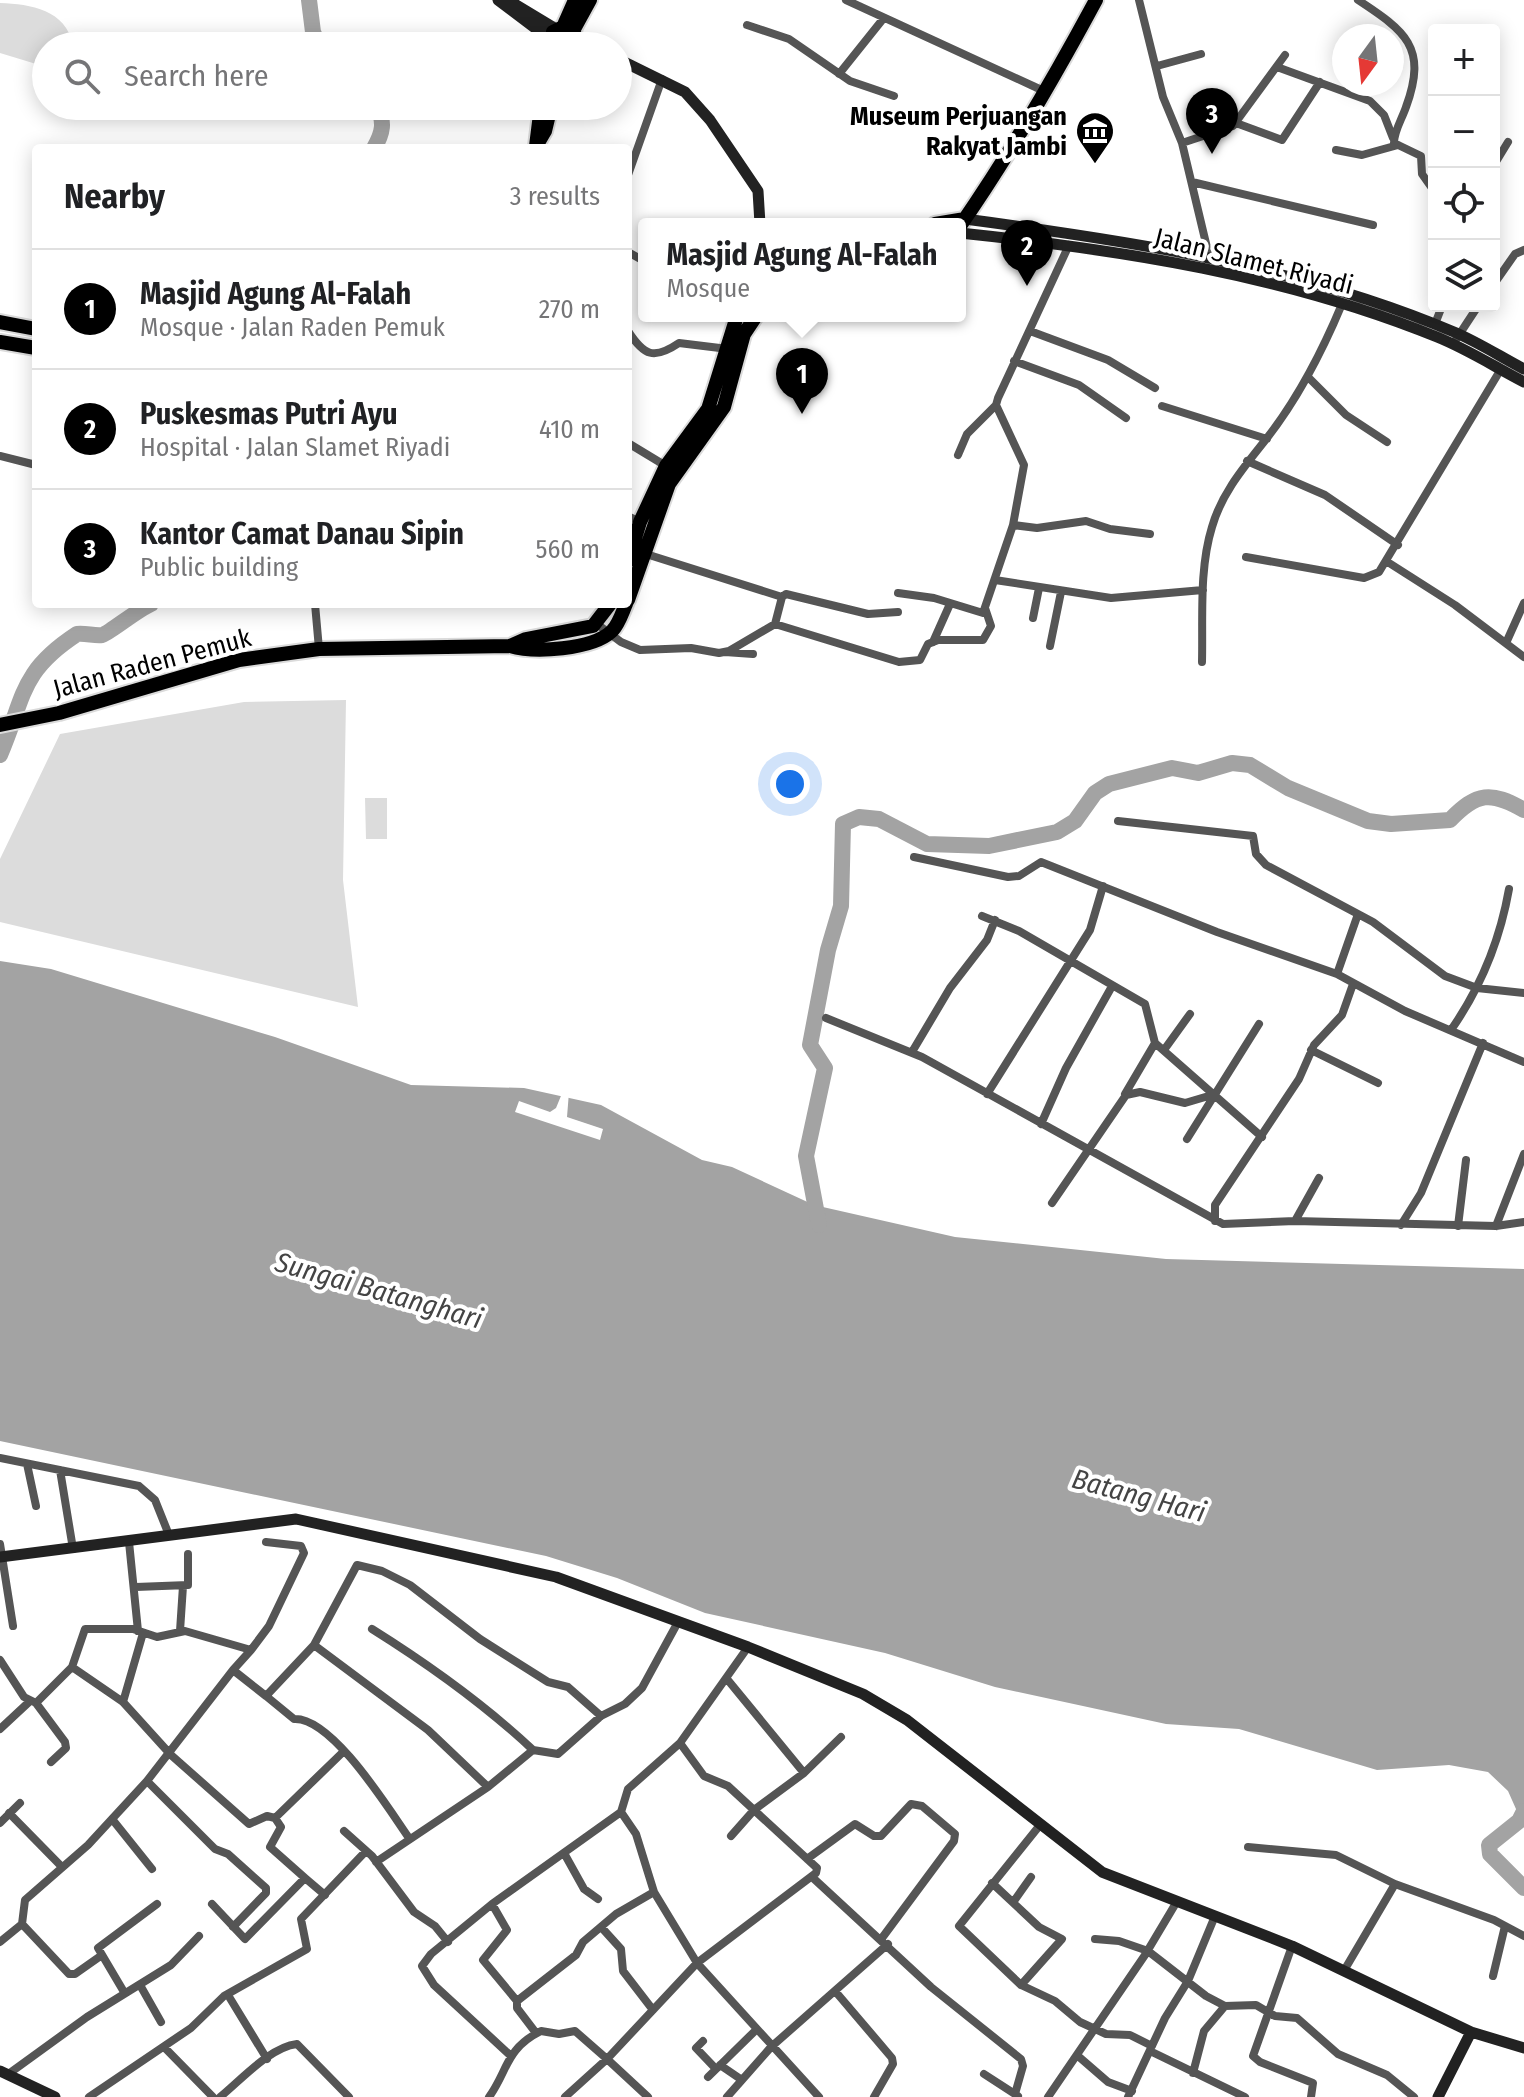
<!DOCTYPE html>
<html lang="en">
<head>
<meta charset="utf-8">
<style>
	body { margin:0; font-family:"Fira Sans Condensed",sans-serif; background:#f6f6f6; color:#202124 }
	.controls { position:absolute; right:24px; top:24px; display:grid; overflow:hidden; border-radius:8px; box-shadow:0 4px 20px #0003 }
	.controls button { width:72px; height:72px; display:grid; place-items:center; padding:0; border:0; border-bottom:2px solid #e0e0e0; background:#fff; color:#202124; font:40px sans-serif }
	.compass { position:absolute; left:1332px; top:24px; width:72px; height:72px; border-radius:50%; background:#fff; box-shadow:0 4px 20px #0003; rotate:195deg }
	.you { position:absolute; left:790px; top:784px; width:28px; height:28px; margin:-20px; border:6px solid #fff; border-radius:50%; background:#1a73e8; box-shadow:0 0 0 12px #1a73e833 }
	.badge { display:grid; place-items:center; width:52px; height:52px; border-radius:50%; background:#000; color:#fff; font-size:26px; font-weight:700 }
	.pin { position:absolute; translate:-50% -66px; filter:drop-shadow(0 2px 4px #0008) }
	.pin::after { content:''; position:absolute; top:42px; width:28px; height:24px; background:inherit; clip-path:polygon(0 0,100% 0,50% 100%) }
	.popup { position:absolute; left:638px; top:218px; width:328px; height:104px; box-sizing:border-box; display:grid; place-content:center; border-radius:8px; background:#fff; filter:drop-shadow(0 2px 6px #0005); font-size:26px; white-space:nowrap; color:#757577 }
	.popup b { font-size:30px; color:#202124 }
	.popup::after { content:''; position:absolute; left:50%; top:100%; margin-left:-16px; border:16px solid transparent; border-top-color:#fff }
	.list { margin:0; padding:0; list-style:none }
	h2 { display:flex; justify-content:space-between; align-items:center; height:104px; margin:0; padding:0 32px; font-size:34px }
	h2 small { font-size:26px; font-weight:400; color:#757577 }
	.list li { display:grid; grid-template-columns:52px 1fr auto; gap:24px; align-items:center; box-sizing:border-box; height:120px; padding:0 32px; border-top:2px solid #e0e0e0 }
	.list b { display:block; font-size:30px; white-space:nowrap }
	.list p { margin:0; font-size:26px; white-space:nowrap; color:#757577 }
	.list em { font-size:26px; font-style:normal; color:#757577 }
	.icon { flex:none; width:44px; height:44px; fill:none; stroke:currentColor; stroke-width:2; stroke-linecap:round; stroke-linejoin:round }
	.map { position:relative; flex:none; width:1524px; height:2097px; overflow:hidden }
	.search { position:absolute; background:#fff; box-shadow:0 4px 20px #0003; left:32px; top:32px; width:600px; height:88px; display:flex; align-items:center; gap:20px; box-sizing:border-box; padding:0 28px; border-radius:44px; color:#757577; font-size:30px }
	.panel { position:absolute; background:#fff; box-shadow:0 4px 20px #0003; left:32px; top:144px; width:600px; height:464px; border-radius:8px }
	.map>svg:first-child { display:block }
	.green { fill:#dcdcdc }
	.water { fill:#a3a3a3 }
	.pier { fill:#fff }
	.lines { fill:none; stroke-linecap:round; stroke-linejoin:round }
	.river { stroke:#a3a3a3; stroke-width:16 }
	.highway-casing { stroke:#dbdbdb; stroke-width:18 }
	.street { stroke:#555; stroke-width:8 }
	.secondary { stroke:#222; stroke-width:11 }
	.highway { stroke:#000; stroke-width:14 }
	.labels { text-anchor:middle; stroke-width:8; stroke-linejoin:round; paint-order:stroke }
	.poi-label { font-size:26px; font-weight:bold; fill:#000; stroke:#fff; text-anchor:end }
	.street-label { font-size:26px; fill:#000; stroke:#fff }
	.water-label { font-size:28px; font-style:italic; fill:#444; stroke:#fff }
</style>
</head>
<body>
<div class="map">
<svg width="1524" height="2097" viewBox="0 0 1524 2097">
	<rect width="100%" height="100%" fill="#fff"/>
	<path class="green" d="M0 3C31 4 66 10 73 45L46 46V67L0 53Z
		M346 700 343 880 358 1007 0 922V859L60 734 244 702Z
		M365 798H387V839H366Z"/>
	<path class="water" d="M0 961 51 969 275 1037 411 1085 524 1088 601 1105 702 1160 732 1167 814 1205 955 1237 1166 1259 1524 1269V1827L1508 1791 1488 1772 1449 1765 1377 1770 1239 1729 1166 1724 995 1687 885 1653 705 1613 617 1578 546 1556 0 1441Z"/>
	<path class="pier" d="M563 1091 569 1092 567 1117 603 1129 600 1140 515 1112 519 1101 550 1112 556 1108Z"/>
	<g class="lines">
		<path class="river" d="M309 0 313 32 319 46
			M374 148C383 133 385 122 377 106
			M0 755C25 697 19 672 77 634 85 633 95 636 102 635 108 634 137 610 151 604
			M819 1225 806 1156 825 1068 810 1045 828 950 841 906 843 824 859 817 879 819 927 844 989 846 1057 832 1075 821 1095 793 1109 784 1172 768 1198 773 1232 763 1250 765 1288 788 1368 821 1391 824 1450 820C1477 792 1491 791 1524 810
			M1524 1811 1519 1821 1489 1845 1490 1854 1524 1888"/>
		<g class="highway-casing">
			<path id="highway" d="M563 27 575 0
				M573 31 590 0
				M553 46V32L563 27 575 35 573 46
				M536 146 541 106
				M535 148 545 131 551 106
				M935 224 965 219
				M960 226C1010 154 1054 78 1096 0
				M0 322 36 329
				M0 342 36 348
				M628 561 640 522 666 466 708 409 737 316
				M628 600 669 484 724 407 744 334 756 316
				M510 646C534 653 592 650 612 631 619 624 622 613 626 604
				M0 725 59 713 239 660 319 649 510 646 526 639 593 626 610 604"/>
		</g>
		<path class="street" d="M846 0 1046 92
			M1139 0 1163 97 1182 143 1209 256
			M1358 0C1405 31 1428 47 1406 107 1402 119 1394 131 1394 143L1421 156 1422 174 1434 191
			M747 25 789 39 850 81 894 96
			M1157 66 1201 54
			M1277 67 1370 101 1384 115 1393 138
			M839 74 883 19
			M1236 123 1282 140 1320 82
			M1182 143 1233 126 1285 55
			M1336 150 1362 155 1398 145
			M1494 165 1508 142
			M628 175 662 79
			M1192 182 1373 225
			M628 252 644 261
			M1494 284 1515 254 1524 250
			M1435 324 1442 306
			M628 331C644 356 654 360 679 343L728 349
			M1030 331 1108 360 1155 388
			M1453 344 1478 306
			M1014 361 1079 385 1126 418
			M1308 377 1346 415 1387 442
			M1162 406 1267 439
			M628 443 666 466
			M958 455 967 434 996 405
			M0 456 36 465
			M1247 461 1325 495 1398 545
			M628 516 640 522
			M1013 525 1037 528 1086 521 1110 529 1150 534
			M646 554 782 597 786 594 868 614 898 612
			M1246 557 1364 578 1379 572 1501 369
			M1386 561 1455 605 1524 657
			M995 580 1111 598 1203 590
			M898 593 934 598 983 613 1013 525 1024 465 996 405 998 398 1069 245
			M315 604 319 649
			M1033 618 1039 588
			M597 624 621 642 640 650 691 648 719 653 729 651 775 624 899 662 920 660 928 644 938 640H983L991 626 985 608
			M775 624 782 597
			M933 642 950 604
			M1506 643 1524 603
			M1050 646 1061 592
			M725 652 753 654
			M1202 662C1203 618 1199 569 1212 527 1222 492 1245 466 1267 438 1299 397 1322 352 1342 304
			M1118 821 1253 836 1256 854 1266 865 1373 922 1445 976 1477 988 1524 993
			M914 857 1008 877 1019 876 1041 862 1217 932 1337 974 1405 1011 1524 1062
			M982 916 1019 931 1145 1004 1155 1043 1262 1137
			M1337 974 1358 914
			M826 1018 922 1057 1223 1224 1295 1221 1496 1226 1524 1222
			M1451 1030C1481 987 1500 940 1509 889
			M1164 1050 1190 1014
			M1311 1050 1378 1083
			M912 1052 950 988 987 940 995 920
			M987 1094 1090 930 1103 886
			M1125 1094 1155 1043
			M1041 1124 1066 1068 1111 988
			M1187 1139 1259 1024
			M1052 1203 1126 1095 1140 1092 1185 1103 1212 1095
			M1215 1221V1205L1299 1079 1314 1045 1342 1015 1353 984
			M1295 1221 1319 1178
			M1401 1225 1421 1193 1483 1043
			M1458 1226 1466 1160
			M1496 1226 1524 1154
			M0 1458 139 1486 155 1500 169 1535
			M27 1464 36 1506
			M60 1470 73 1549
			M129 1542 138 1631
			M0 1544 13 1626
			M136 1587 188 1585V1554
			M372 1629C431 1666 483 1703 533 1750
			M180 1631 183 1586
			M314 1645 266 1696 294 1719C332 1717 388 1808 409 1838
			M748 1647 680 1743 628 1789 621 1812 636 1834 654 1892 697 1963 819 2097
			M251 1650 269 1626 304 1553 301 1546 266 1542
			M0 1660 24 1697 36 1703 72 1667
			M727 1679 804 1773
			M266 1696 233 1670 251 1650 185 1631 157 1637 133 1629H85L72 1667 123 1702 171 1755 249 1824 267 1816 275 1818 281 1827 270 1847 305 1878
			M123 1702 143 1633
			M36 1703 65 1742 66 1748 51 1762
			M0 1729 29 1702
			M680 1743 704 1776 728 1786 754 1810 731 1836
			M147 1781 215 1849 228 1854 266 1888V1893L233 1927
			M488 1787 428 1730 314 1645 357 1565 382 1571 410 1585 480 1639 548 1682 568 1687 601 1716
			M9 1813 62 1867
			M275 1818 343 1752
			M112 1819 152 1869
			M0 1823 20 1803
			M1040 1825 959 1926 1021 1985 1055 2001 1080 2022 1106 2034 1130 2035 1152 2046
			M344 1831 372 1856 414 1912 435 1926 448 1942
			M1248 1847 1336 1855 1395 1884
			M564 1853 584 1889 598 1899
			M807 1859 855 1824 874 1836H881L911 1804 922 1806 955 1834 954 1841 882 1938
			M376 1862 488 1787 533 1750 558 1754 601 1716 625 1704 642 1688 678 1622
			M812 1877 931 1987 1021 2059 1023 2066 1015 2094
			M992 1883 1039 1927 1062 1939 1021 1985
			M1014 1901 1031 1877
			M212 1904 245 1939 305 1878 325 1895
			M492 1904 507 1930 483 1960 517 2001
			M22 1924 25 1900 88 1845 147 1781 233 1670
			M602 1928 621 1949 623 1971 653 2010
			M1095 1939 1119 1941 1148 1951 1206 1996 1225 2006 1256 2005 1275 2016 1297 2018 1338 2054 1387 2075 1414 2097
			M0 1942 22 1924 69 1974H75L102 1955
			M1292 1946 1253 2056 1260 2062 1313 2083 1311 2097
			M1345 1969 1395 1884 1494 1920 1524 1936
			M1493 1976 1505 1926
			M140 1985 161 2022
			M835 1991 892 2058 893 2064 874 2097
			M124 1992 98 1948 157 1904
			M228 1995 267 2059
			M536 2033 517 2008V2001L576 1955 583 1942 616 1914 654 1892
			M703 2041 696 2048 716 2069
			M164 2047 213 2097
			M1150 2051 1245 2097
			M511 2056 434 1985 422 1966 431 1954 492 1904 621 1812
			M1078 2056 1108 2082 1132 2091
			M720 2065 742 2080
			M1193 2073 1204 2031 1225 2006
			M984 2074 1018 2096
			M7 2075 87 2017 171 1965 199 1936
			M708 2077 756 2030
			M89 2097 191 2028 224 1996 307 1949 301 1919 366 1851
			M220 2097C241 2080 270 2047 297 2044L349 2097
			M489 2097C508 2071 505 2049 541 2031L559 2034 575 2031 607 2059 697 1963 816 1873 817 1868 754 1810 804 1773 841 1737
			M565 2097 607 2059 648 2097
			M727 2097 771 2047 888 1944
			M1048 2097 1145 1955 1176 1903
			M1128 2097 1165 2018 1188 1981 1215 1916"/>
		<path class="secondary" d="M498 0 551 40
			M508 0 556 29
			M618 59 685 92 710 120 758 191 760 224
			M965 219C1131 241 1299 266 1454 332 1478 342 1501 357 1524 369
			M960 233C1122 250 1285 275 1437 337 1467 349 1495 367 1524 382
			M0 1557 296 1519 556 1577 748 1647 863 1694 907 1720 1102 1872 1292 1946 1471 2032 1524 2048
			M0 2071 55 2097
			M1438 2097 1471 2032"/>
		<use href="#highway" class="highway"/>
	</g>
	<defs>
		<g id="museum-pin" transform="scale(2)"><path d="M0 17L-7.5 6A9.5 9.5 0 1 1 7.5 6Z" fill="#000" stroke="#fff"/><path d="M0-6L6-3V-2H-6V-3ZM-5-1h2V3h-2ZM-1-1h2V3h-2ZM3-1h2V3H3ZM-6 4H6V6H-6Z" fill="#fff"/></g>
	</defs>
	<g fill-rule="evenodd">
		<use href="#museum-pin" x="1095" y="131"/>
	</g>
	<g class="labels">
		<g class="poi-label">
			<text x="1067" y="125">Museum Perjuangan<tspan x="1067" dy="30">Rakyat Jambi</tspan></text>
		</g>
		<g class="street-label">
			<text transform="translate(1254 261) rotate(14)" y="9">Jalan Slamet Riyadi</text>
			<text transform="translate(152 663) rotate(-15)" y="9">Jalan Raden Pemuk</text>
		</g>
		<g class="water-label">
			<text transform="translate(379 1290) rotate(16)" y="10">Sungai Batanghari</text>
			<text transform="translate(1139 1495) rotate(15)" y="10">Batang Hari</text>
		</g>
	</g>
</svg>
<div class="controls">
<button>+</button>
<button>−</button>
<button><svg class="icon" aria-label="locate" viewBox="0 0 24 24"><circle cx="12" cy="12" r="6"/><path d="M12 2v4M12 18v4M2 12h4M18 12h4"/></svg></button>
<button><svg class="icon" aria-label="layers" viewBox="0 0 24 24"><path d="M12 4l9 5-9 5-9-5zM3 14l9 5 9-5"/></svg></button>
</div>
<svg class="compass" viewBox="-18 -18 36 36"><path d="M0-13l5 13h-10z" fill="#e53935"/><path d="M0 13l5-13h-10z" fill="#757577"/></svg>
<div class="you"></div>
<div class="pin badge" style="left:802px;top:414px">1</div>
<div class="popup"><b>Masjid Agung Al-Falah</b>Mosque</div>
<div class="pin badge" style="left:1027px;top:286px">2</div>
<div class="pin badge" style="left:1212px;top:154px">3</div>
<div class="search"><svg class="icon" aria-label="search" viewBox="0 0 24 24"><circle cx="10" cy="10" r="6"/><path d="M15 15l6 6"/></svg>Search here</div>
<section class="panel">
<h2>Nearby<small>3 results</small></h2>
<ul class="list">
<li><span class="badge">1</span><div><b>Masjid Agung Al-Falah</b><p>Mosque · Jalan Raden Pemuk</p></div><em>270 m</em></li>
<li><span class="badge">2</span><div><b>Puskesmas Putri Ayu</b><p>Hospital · Jalan Slamet Riyadi</p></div><em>410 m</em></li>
<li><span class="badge">3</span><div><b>Kantor Camat Danau Sipin</b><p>Public building</p></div><em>560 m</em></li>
</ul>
</section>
</div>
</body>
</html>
